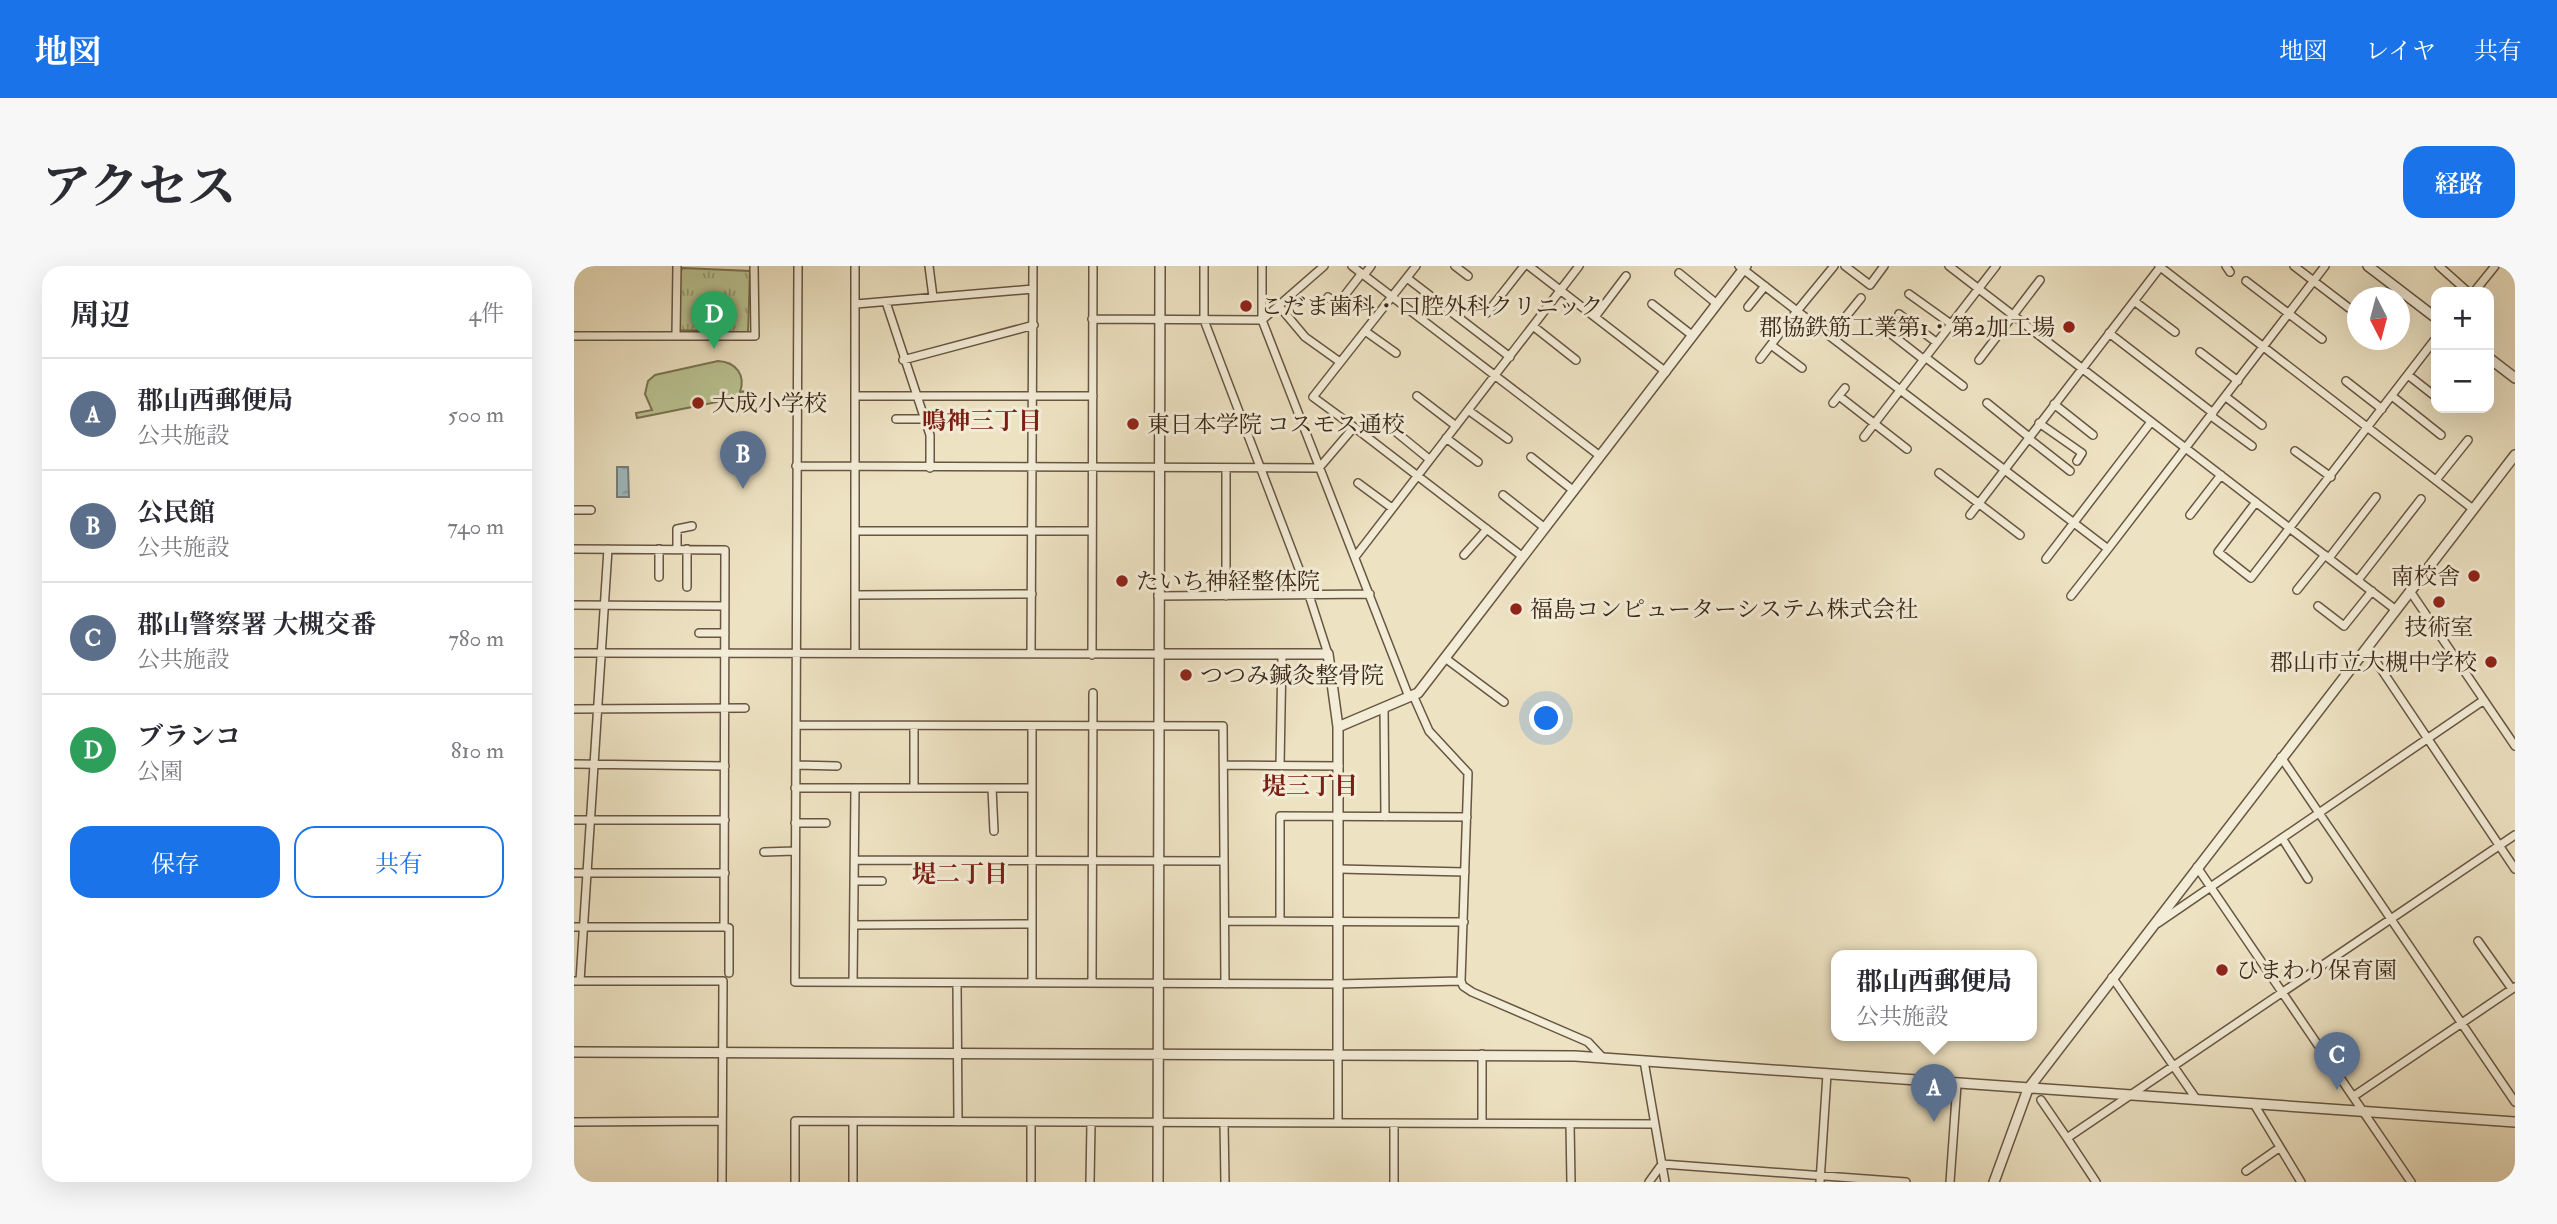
<!DOCTYPE html>
<html lang="ja">
<head>
<meta charset="utf-8">
<style>
	body { margin:0; font-family:"IM FELL Double Pica","Noto Serif JP",serif; background:#f7f7f7; color:#2b2b33 }
	.controls { position:absolute; right:21px; top:21px; display:grid; overflow:hidden; border-radius:14px; box-shadow:0 7px 28px #0002 }
	.controls button { width:63px; height:63px; display:grid; place-items:center; padding:0; border:0; border-bottom:2px solid #e1e1e2; background:#fff; color:#2b2b33; font:35px sans-serif }
	.compass { position:absolute; left:1773px; top:21px; width:63px; height:63px; border-radius:50%; background:#fff; box-shadow:0 7px 28px #0002; rotate:174deg }
	.you { position:absolute; left:973px; top:453px; width:24px; height:24px; margin:-18px; border:5px solid #fff; border-radius:50%; background:#1a73e8; box-shadow:0 0 0 10px #1a73e833 }
	.badge { display:grid; place-items:center; width:46px; height:46px; border-radius:50%; background:#1a73e8; color:#fff; font-size:23px; font-weight:700 }
	.pin { position:absolute; translate:-50% -58px; filter:drop-shadow(0 2px 4px #0008) }
	.pin::after { content:''; position:absolute; top:37px; width:24px; height:21px; background:inherit; clip-path:polygon(0 0,100% 0,50% 100%) }
	.popup { position:absolute; left:1257px; top:684px; width:206px; height:91px; box-sizing:border-box; display:grid; place-content:center; border-radius:14px; background:#fff; filter:drop-shadow(0 2px 5px #0005); font-size:23px; white-space:nowrap; color:#7c7c81 }
	.popup b { font-size:26px; color:#2b2b33 }
	.popup::after { content:''; position:absolute; left:50%; top:100%; margin-left:-14px; border:14px solid transparent; border-top-color:#fff }
	.list { margin:0; padding:0; list-style:none }
	h2 { display:flex; justify-content:space-between; align-items:center; height:91px; margin:0; padding:0 28px; font-size:30px }
	h2 small { font-size:23px; font-weight:400; color:#7c7c81 }
	.list li { display:grid; grid-template-columns:46px 1fr auto; gap:21px; align-items:center; box-sizing:border-box; height:112px; padding:0 28px; border-top:2px solid #e1e1e2 }
	.list b { display:block; font-size:26px; white-space:nowrap }
	.list p { margin:0; font-size:23px; white-space:nowrap; color:#7c7c81 }
	.list em { font-size:23px; font-style:normal; color:#7c7c81 }
	.actions { display:flex; gap:14px; padding:21px 28px }
	.actions a { flex:1; padding:16px 0; border:2px solid #1a73e8; border-radius:21px; text-align:center; font-size:24px; color:#1a73e8 }
	.actions .main { background:#1a73e8; color:#fff }
	.map { position:relative; flex:none; width:1941px; height:916px; overflow:hidden; border-radius:21px }
	header { display:flex; align-items:center; gap:42px; box-sizing:border-box; height:98px; padding:0 35px; background:#1a73e8; color:#fff }
	header strong { font-size:33px }
	nav { display:flex; gap:38px; margin-inline-start:auto; font-size:24px }
	.intro { display:flex; align-items:center; justify-content:space-between; box-sizing:border-box; height:168px; padding:0 42px }
	h1 { margin:0; font-size:49px }
	.button { padding:18px 32px; border-radius:21px; background:#1a73e8; color:#fff; font-size:24px; font-weight:700 }
	main { display:flex; gap:42px; padding:0 42px }
	aside { flex:1; background:#fff; border-radius:21px; box-shadow:0 7px 28px #0002 }
	.map>svg:first-child { display:block }
	.grass { fill:url(#grass-tufts); stroke:#7a7554; stroke-width:2 }
	.garden { fill:#bac392; stroke:#7a7554; stroke-width:2 }
	.water { fill:url(#water-ripples); stroke:#777f7c; stroke-width:2 }
	.lines { fill:none; stroke-linecap:round; stroke-linejoin:round }
	.minor-casing { stroke:#675642; stroke-width:10 }
	.tertiary-casing { stroke:#675642; stroke-width:12 }
	.minor { stroke:#f3ecd7; stroke-width:7 }
	.tertiary { stroke:#f3ecd7; stroke-width:9 }
	.poi-dot { fill:#8f2418; stroke:#f3ecd7; stroke-width:2.5 }
	.labels { text-anchor:middle; stroke-width:6; stroke-linejoin:round; paint-order:stroke }
	.poi-label { font-size:23px; fill:#3a2717; stroke:#f3ecd7; text-anchor:start }
	.neighbourhood-label { font-size:24px; font-weight:bold; fill:#7a1f14; stroke:#f3ecd7 }
</style>
</head>
<body>
<header>
<strong>地図</strong>
<nav><a>地図</a><a>レイヤ</a><a>共有</a></nav>
</header>
<div class="intro"><h1>アクセス</h1><a class="button">経路</a></div>
<main>
<aside>
<h2>周辺<small>4件</small></h2>
<ul class="list">
<li><span class="badge" style="background:#5c6f8a">A</span><div><b>郡山西郵便局</b><p>公共施設</p></div><em>500 m</em></li>
<li><span class="badge" style="background:#5c6f8a">B</span><div><b>公民館</b><p>公共施設</p></div><em>740 m</em></li>
<li><span class="badge" style="background:#5c6f8a">C</span><div><b>郡山警察署 大槻交番</b><p>公共施設</p></div><em>780 m</em></li>
<li><span class="badge" style="background:#2e9e5b">D</span><div><b>ブランコ</b><p>公園</p></div><em>810 m</em></li>
</ul>
<div class="actions"><a class="main">保存</a><a>共有</a></div>
</aside>
<div class="map">
<svg width="1941" height="916" viewBox="0 0 1941 916">
	<defs>
		<pattern id="grass-tufts" width="24" height="20" patternUnits="userSpaceOnUse" patternTransform="scale(1.75)"><rect width="24" height="20" fill="#bac392"/><path d="M3 7l-1-3M5 7V3M7 7l1-3M15 17l-1-3M17 17v-4M19 17l1-3" fill="none" stroke="#989e76"/></pattern>
		<pattern id="water-ripples" width="26" height="14" patternUnits="userSpaceOnUse" patternTransform="scale(1.75)"><rect width="26" height="14" fill="#9fbabf"/><path d="M2 4q2-2 4 0t4 0M15 11q2-2 4 0t4 0" fill="none" stroke="#83979a"/></pattern>
	</defs>
	<rect width="100%" height="100%" fill="#ede2c2"/>
	<filter id="stains"><feTurbulence type="fractalNoise" baseFrequency=".00286" numOctaves="4"/><feColorMatrix values="0 0 0 0 .2 0 0 0 0 .09 0 0 0 0 .02 0 0 0 .5 -.17"/></filter>
	<radialGradient id="worn" r=".72"><stop offset=".6" stop-color="#630" stop-opacity="0"/><stop offset="1" stop-color="#630" stop-opacity=".3"/></radialGradient>
	<path class="grass" d="M109 2 176 5 174 67 106 64V5Z"/>
	<path class="garden" d="M144 95C162 96 172 109 166 126L172 125 173 130 63 152 62 147 78 144 71 128 74 115 81 109Z"/>
	<path class="water" d="M43 201H54L55 231H43Z"/>
	<g class="lines">
		<g class="minor-casing">
			<path id="minor" d="M224 0 221 716 764 718 887 715 889 720 898 726 1014 776 1029 792
				M355 0 359 31
				M630 0V54L735 329 754 388
				M688 0V54L835 431
				M778 0 1026 190
				M881 0 894 10
				M955 0 1092 106
				M1165 0 1223 45 1186 93
				M1260 0 1223 45 1534 283 1751 0
				M1271 0 1296 19 1310 0
				M1375 0 1822 344
				M1585 0 1899 243
				M1652 0 1656 6
				M1720 0 1775 42
				M1865 0 1894 26
				M1105 7 1143 38
				M790 9 797 0
				M833 12 936 91
				M1672 15 1748 73
				M1900 26 1921 0
				M1335 28 1377 58
				M754 31 764 38 788 7
				M1560 35 1601 66
				M312 36 356 169V202
				M282 38 459 23
				M1078 38 1119 70
				M705 40 731 71 766 96
				M1174 41 1191 20
				M913 47 950 0
				M1325 48 1362 76
				M1021 51 1052 10
				M518 53 688 54 750 0
				M959 60 1002 94
				M1312 64 1349 93
				M791 65 822 87
				M1535 67 1639 147
				M102 69 103 0
				M0 70H181L180 0
				M1256 70 1287 32
				M1197 79 1228 102
				M1626 86 1664 115
				M1351 91 1389 120
				M329 94 460 59
				M1405 94 1466 14
				M1834 109 1862 131
				M1772 115 1808 143
				M281 130H519
				M843 130 882 160
				M1265 130 1333 183
				M1818 130 1867 169
				M1652 131 1688 159
				M1259 137 1271 122
				M1413 137 1455 171
				M1480 138 1519 169
				M894 144 934 173
				M1637 150 1678 180
				M322 153H350
				M1465 157 1508 187 1503 195
				M780 161 949 291
				M817 162 855 193
				M1290 171 1422 0
				M872 172 904 196
				M1454 172 1496 205
				M1721 185 1757 211
				M957 191 1000 225
				M222 200 745 202 780 161 739 131 842 0
				M652 203V330
				M1365 207 1446 269
				M1862 214 1894 174
				M784 217 818 242
				M929 229 971 262
				M1682 236 1644 286 1677 312 1862 72
				M0 244H17
				M1396 249 1587 0
				M1616 249 1647 209
				M281 265H518
				M0 283 151 284 150 661H0
				M103 283V263L118 260
				M890 289 913 263
				M781 291 1005 0
				M1755 292 1802 231
				M1472 293 1577 156
				M85 311V283
				M1784 314 1847 233
				M113 321V283
				M1723 324 1751 289
				M1836 325 1941 480
				M281 329 458 328
				M584 330 796 328
				M1497 330 1534 283
				M0 339 151 340
				M1744 340 1770 360 1798 325
				M125 367H151
				M1793 382 1941 603
				M0 387 584 388
				M281 387V0
				M457 388 459 0
				M518 389 519 0
				M871 392 930 436
				M839 429 855 465 894 507 887 715
				M810 441 811 551
				M0 443 171 442
				M223 459 649 460 651 718
				M1707 491 1941 836
				M0 498 151 500
				M222 499 263 500
				M651 499 765 500
				M706 499 708 389
				M221 522H458
				M340 522V460
				M418 522 420 565
				M0 554H151
				M221 557H252
				M1708 572 1734 613
				M190 586 221 585
				M281 594 650 595
				M1623 601 1837 916
				M765 603 891 606
				M0 607H151
				M281 615H308
				M706 654V550L893 551
				M651 655 890 656
				M1584 657 1910 434
				M280 659 457 658
				M150 661 155 662V707
				M1904 675 1938 723
				M1538 711 1623 834
				M0 715H149L148 916
				M6 715 34 283
				M279 716 281 523
				M458 717V460
				M518 717 519 427
				M383 718 384 856
				M764 788V857
				M1070 795 1091 916
				M1780 830 1941 721
				M1467 834 1493 872
				M1680 838 1727 916
				M0 856 148 855
				M650 857 651 916
				M820 857V916
				M908 857V788
				M996 858 997 916
				M1672 905 1705 882
				M221 916V855L1080 858
				M279 916V856
				M457 916V857
				M516 916 517 858
				M1075 916 1088 898 1332 916
				M1246 916 1253 808
				M1376 916 1383 818
				M1522 916 1493 872 1941 569"/>
		</g>
		<g class="tertiary-casing">
			<path id="tertiary" d="M1794 0 1862 52
				M1915 92 1941 112
				M584 388H754L764 461V788
				M764 461 844 427 1172 0
				M0 786 1001 790 1941 856
				M584 916 586 0
				M1420 916 1454 823 1941 189"/>
		</g>
		<use href="#minor" class="minor"/>
		<use href="#tertiary" class="tertiary"/>
	</g>
	<g class="poi-dot">
		<circle cx="672" cy="40" r="7"/>
		<circle cx="1495" cy="61" r="7"/>
		<circle cx="124" cy="137" r="7"/>
		<circle cx="559" cy="158" r="7"/>
		<circle cx="1900" cy="310" r="7"/>
		<circle cx="548" cy="315" r="7"/>
		<circle cx="1865" cy="336" r="7"/>
		<circle cx="942" cy="343" r="7"/>
		<circle cx="1917" cy="396" r="7"/>
		<circle cx="612" cy="409" r="7"/>
		<circle cx="1648" cy="704" r="7"/>
	</g>
	<g class="labels">
		<g class="poi-label">
			<text x="686" y="48">こだま歯科・口腔外科クリニック</text>
			<text x="1481" y="69" text-anchor="end">郡協鉄筋工業第1・第2加工場</text>
			<text x="138" y="145">大成小学校</text>
			<text x="573" y="166">東日本学院 コスモス通校</text>
			<text x="1886" y="318" text-anchor="end">南校舎</text>
			<text x="562" y="323">たいち神経整体院</text>
			<text x="956" y="351">福島コンピューターシステム株式会社</text>
			<text x="1865" y="369" text-anchor="middle">技術室</text>
			<text x="1903" y="404" text-anchor="end">郡山市立大槻中学校</text>
			<text x="626" y="417">つつみ鍼灸整骨院</text>
			<text x="1662" y="712">ひまわり保育園</text>
		</g>
		<g class="neighbourhood-label">
			<text x="408" y="163">鳴神三丁目</text>
			<text x="736" y="528">堤三丁目</text>
			<text x="386" y="616">堤二丁目</text>
		</g>
	</g>
	<rect width="100%" height="100%" filter="url(#stains)"/>
	<rect width="100%" height="100%" fill="url(#worn)"/>
</svg>
<div class="controls">
<button>+</button>
<button>−</button>
</div>
<svg class="compass" viewBox="-18 -18 36 36"><path d="M0-13l5 13h-10z" fill="#e53935"/><path d="M0 13l5-13h-10z" fill="#7c7c81"/></svg>
<div class="you"></div>
<div class="pin badge" style="left:1360px;top:856px;background:#5c6f8a">A</div>
<div class="popup"><b>郡山西郵便局</b>公共施設</div>
<div class="pin badge" style="left:169px;top:223px;background:#5c6f8a">B</div>
<div class="pin badge" style="left:1763px;top:824px;background:#5c6f8a">C</div>
<div class="pin badge" style="left:140px;top:83px;background:#2e9e5b">D</div>
</div>
</main>
</body>
</html>
